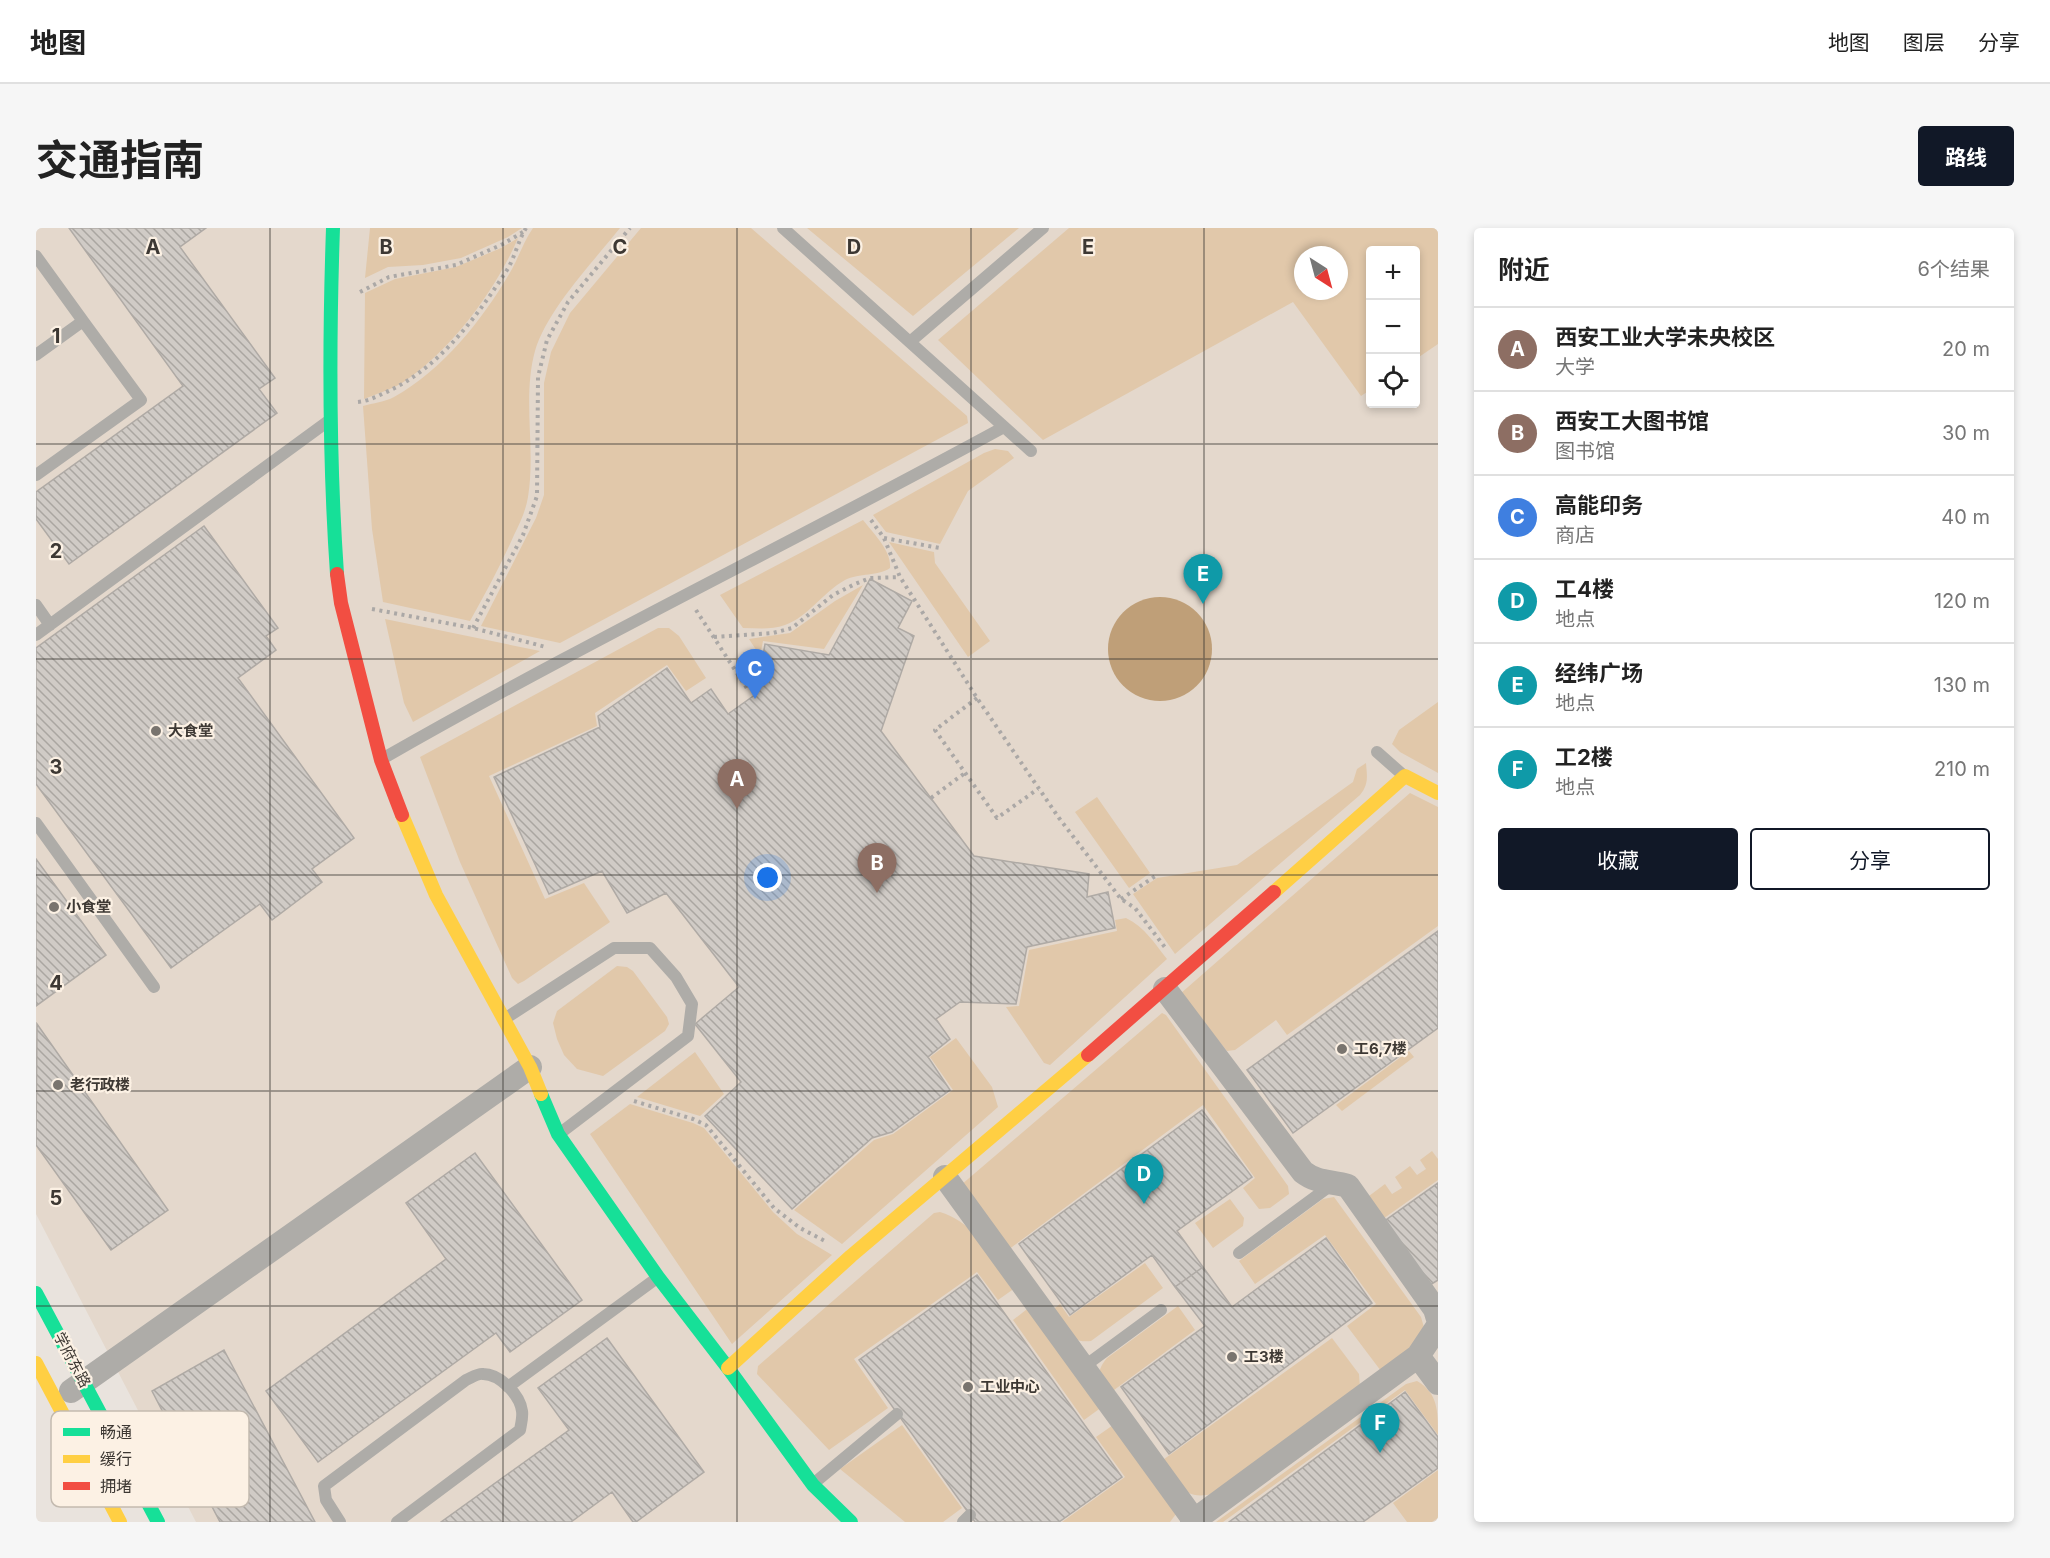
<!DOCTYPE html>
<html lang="zh">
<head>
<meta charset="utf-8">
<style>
	body { margin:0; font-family:Inter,"Noto Sans SC",sans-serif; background:#f6f6f6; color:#222 }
	.controls { position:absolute; right:18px; top:18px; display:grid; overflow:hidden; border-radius:6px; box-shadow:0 3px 9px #0003 }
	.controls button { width:54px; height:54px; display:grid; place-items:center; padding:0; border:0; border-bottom:2px solid #e0e0e0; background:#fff; color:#222; font:30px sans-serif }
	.compass { position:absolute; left:1258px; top:18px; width:54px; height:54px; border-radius:50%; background:#fff; box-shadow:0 3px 9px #0003; rotate:144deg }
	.you { position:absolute; left:732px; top:650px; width:21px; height:21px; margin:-15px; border:4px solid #fff; border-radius:50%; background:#1a73e8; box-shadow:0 0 0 9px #1a73e833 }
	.badge { display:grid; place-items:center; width:39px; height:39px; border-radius:50%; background:#111827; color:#fff; font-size:20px; font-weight:700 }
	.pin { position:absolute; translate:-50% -50px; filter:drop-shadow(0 2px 3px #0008) }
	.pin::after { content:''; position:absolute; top:32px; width:21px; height:18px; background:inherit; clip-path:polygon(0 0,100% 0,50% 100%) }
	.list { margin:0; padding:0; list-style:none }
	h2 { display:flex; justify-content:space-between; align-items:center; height:78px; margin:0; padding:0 24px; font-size:26px }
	h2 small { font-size:20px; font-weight:400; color:#767676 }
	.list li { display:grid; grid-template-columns:39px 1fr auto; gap:18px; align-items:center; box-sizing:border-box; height:84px; padding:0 24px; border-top:2px solid #e0e0e0 }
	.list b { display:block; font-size:22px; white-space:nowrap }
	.list p { margin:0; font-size:20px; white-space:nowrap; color:#767676 }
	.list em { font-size:20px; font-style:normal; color:#767676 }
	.actions { display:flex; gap:12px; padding:18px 24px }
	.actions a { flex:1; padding:14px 0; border:2px solid #111827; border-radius:6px; text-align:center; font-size:21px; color:#111827 }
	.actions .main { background:#111827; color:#fff }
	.icon { flex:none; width:33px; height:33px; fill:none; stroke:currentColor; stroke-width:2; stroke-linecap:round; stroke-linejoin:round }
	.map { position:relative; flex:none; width:1402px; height:1294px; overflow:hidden; border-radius:6px }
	header { display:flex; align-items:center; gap:36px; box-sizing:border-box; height:84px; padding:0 30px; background:#fff; border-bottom:2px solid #e0e0e0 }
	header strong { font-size:28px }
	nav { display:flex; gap:33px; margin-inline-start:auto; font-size:21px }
	.intro { display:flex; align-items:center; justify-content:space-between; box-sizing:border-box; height:144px; padding:0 36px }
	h1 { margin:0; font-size:42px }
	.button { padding:15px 27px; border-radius:6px; background:#111827; color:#fff; font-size:21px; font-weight:700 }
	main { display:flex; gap:36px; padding:0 36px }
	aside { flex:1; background:#fff; border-radius:6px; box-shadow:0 3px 9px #0003 }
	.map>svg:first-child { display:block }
	.built { fill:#e4d8cc; fill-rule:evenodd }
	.green { fill:#e1c8aa; fill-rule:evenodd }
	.water { fill:#bf9f78 }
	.building { fill:url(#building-back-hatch); stroke:#afaaa5; stroke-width:1.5 }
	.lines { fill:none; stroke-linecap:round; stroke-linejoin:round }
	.path { stroke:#aba8a6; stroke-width:4; stroke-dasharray:3 4.5; stroke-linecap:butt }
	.lane { stroke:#aeaca8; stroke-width:12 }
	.street { stroke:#aeaca8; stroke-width:24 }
	.fast { stroke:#16e098; stroke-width:14 }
	.slow { stroke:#ffcf43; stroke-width:14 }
	.jam { stroke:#f24e42; stroke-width:14 }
	.grid { fill:none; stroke:#3d3833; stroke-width:1.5; stroke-opacity:0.55 }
	.poi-dot { fill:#79746e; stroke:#fcf1e4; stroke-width:2 }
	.labels { text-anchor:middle; stroke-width:4.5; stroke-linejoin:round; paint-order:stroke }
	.poi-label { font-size:15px; font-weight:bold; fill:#3d3833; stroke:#fcf1e4; text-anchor:start }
	.street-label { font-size:15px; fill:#3d3833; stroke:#fcf1e4 }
	.key { fill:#fcf1e4; stroke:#c3baaf; stroke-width:1.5 }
	.key-label { font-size:16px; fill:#3d3833 }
	.grid-label { font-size:20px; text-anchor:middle; font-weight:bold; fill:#3d3833; stroke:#fcf1e4; stroke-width:4.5; stroke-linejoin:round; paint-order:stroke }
</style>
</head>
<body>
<header>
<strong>地图</strong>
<nav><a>地图</a><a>图层</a><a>分享</a></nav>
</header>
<div class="intro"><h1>交通指南</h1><a class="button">路线</a></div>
<main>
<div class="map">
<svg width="1402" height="1294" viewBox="0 0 1402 1294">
	<defs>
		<pattern id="building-back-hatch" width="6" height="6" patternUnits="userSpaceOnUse" patternTransform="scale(1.5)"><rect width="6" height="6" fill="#d0cbc6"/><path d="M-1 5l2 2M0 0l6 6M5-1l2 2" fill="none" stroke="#aaa6a1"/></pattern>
	</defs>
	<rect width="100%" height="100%" fill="#e9e3dd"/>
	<path class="built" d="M0 0H1402V1294H160L0 986ZM1334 22H1380V176H1334ZM1267 27H1303V63H1267Z"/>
	<path class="green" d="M334 0H486L472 9 425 30 387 37 352 39 329 50Z
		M497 0H584C557 34 511 82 499 123 486 170 500 221 492 269 490 282 484 295 478 307 465 337 450 364 434 393L347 374 336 301 327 178C337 175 349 174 358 169 408 141 448 90 476 41 483 28 488 13 497 0Z
		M605 0H715L931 188 932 195 524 415 445 398 500 290 508 267V155L515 124 534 85Z
		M771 0H983L877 88Z
		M1033 0H1402V116L1380 131V22H1334V162L1325 168 1257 74 1007 212 902 112ZM1267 27H1303V63H1267Z
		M482 10C460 62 414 124 366 155 354 162 340 166 328 171L329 65 359 51 420 39 465 20Z
		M959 221 972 223 978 230 932 263 904 316 850 304 837 287 948 225Z
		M827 292C837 305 856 323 854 340 843 348 823 345 809 352 787 364 772 389 749 397 735 402 721 400 707 400L684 367Z
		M853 314 898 324 899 335 954 413 932 429Z
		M827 357 788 421 727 413 724 428 713 411 754 405 799 373Z
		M349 391 504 423 377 494 368 475Z
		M622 400H633L643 408 670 450 650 463 631 437 559 485 561 498 453 548 509 671 548 655 574 694 488 753 482 756 476 750 424 634 384 529Z
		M1402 474V545L1364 524 1356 516 1363 502Z
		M1330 535C1331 548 1333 556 1324 567L1139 726 1097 666 1121 650 1201 637 1317 554 1321 541Z
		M1374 565 1402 579V698L1251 807 1240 792 1199 822 1191 823 1144 766Z
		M1061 569 1114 645 1093 660 1039 584Z
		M1090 690C1109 699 1118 715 1131 731L1014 837 1008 835 970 779 983 778 993 722 1081 703 1079 692Z
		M581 738 591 739 597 743 631 789 633 796 629 803 567 848 541 841 528 827 521 811 517 795 521 783Z
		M1126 785 1130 787 1252 958 1253 966 1234 980 1223 981 1207 960 1219 950 1167 877 972 1022 925 957Z
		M920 810 956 859 962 879 806 1016 758 982 838 912 857 906 917 862 894 829Z
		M1373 823 1378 829 1306 883 1300 877Z
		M659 824 688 866 664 888 601 869Z
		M594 876 657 895 668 900 737 984 761 1006 796 1027 696 1116 554 906Z
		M1396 923 1402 931V952L1344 993 1329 971 1349 956 1356 966 1366 960 1359 949 1374 938 1381 947 1390 941 1384 932Z
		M1298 969 1385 1089 1389 1103 1386 1111 1345 1143 1311 1098 1340 1076 1289 1007 1219 1056 1203 1033 1287 971Z
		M1194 971 1208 990 1207 998 1177 1020 1159 995Z
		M904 984C939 994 959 1033 979 1060L962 1072 941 1044 818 1131 852 1180 793 1222 721 1146 722 1138 898 985Z
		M1109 1035 1127 1060 1055 1113C1033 1116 1027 1099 1015 1083L1024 1076 1033 1089Z
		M995 1078 1066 1179 1048 1192 977 1092Z
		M1142 1078 1159 1102 1074 1165C1064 1150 1058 1146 1071 1130Z
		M1296 1110 1323 1146 1324 1160 1175 1266C1148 1273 1139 1253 1124 1234Z
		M1381 1153C1402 1165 1402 1183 1402 1207L1369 1162 1187 1294H1180L1370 1156Z
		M1080 1195 1140 1286 1134 1294H1026L1089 1249 1060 1209Z
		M866 1197 926 1280 907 1294H869L804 1241Z
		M1402 1242V1290L1396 1294H1371L1357 1275Z"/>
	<path class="water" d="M1072 421a52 52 0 1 1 104 0a52 52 0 1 1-104 0Z"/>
	<path class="building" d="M33 0H170L144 19 239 150 223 161 241 185 33 336 0 291V264L147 158Z
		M168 298 242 400 230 408 240 422 202 450 318 610 276 641 286 654 236 692 224 676 135 740 0 556V420Z
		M834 351 876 373 862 400 878 408 845 503 938 628 1053 646 1051 669 1072 664 1079 700 991 719 980 776 924 774 900 791 914 811 892 829 914 862 856 904 836 910 756 981 669 888 705 854 659 796 703 759 630 665 591 685 566 643 513 666 458 549 564 499 562 488 631 440 655 475 675 461 692 486 720 466 729 416 793 427Z
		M0 631 70 727 0 778Z
		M1402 703V800L1257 905 1211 842Z
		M1 796 132 982 75 1022 0 917Z
		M1166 882 1216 949 1141 1003 1167 1039 1139 1059 1116 1027 1034 1087 983 1016Z
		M439 925 546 1072 474 1124 460 1105 282 1234 230 1163 410 1031 370 975Z
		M1402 955V1052L1394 1057 1347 994Z
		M1290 1010 1336 1075 1133 1226 1085 1159 1169 1098 1139 1059 1167 1039 1196 1079Z
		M941 1047 1086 1249 1023 1294H939L823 1132Z
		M571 1110 668 1244 600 1294H597L576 1264 535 1294H405L533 1202 502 1160Z
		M188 1122 279 1294H184L116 1163Z
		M1369 1164 1402 1209V1240L1327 1294H1193Z"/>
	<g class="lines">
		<path class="path" d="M324 64 353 49 420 37 467 16 487 4
			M322 174C332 173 340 169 348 165 402 142 440 90 471 42 479 29 482 13 490 0
			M835 292 848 310 864 349 941 470 1023 590 1085 671 1099 680 1131 722
			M848 310 904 320
			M336 381 437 400 510 419
			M660 382 712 462
			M437 400 487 307 501 268 502 149 511 112 532 74 594 0
			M678 409 737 405 756 400 797 367 819 356 834 350 864 349
			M941 470 899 502 961 590 1002 561
			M895 570 929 545
			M1085 671 1121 647
			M598 873 657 891 670 897 738 980 764 1000 789 1013"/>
		<path class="lane" d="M747 0 995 223
			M0 28 47 93 0 127
			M875 113 1007 0
			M0 247 105 172 47 93
			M0 377 14 397
			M0 407 291 194
			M1341 524 1367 547
			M346 531C550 414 761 312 968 199
			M0 595 118 759
			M470 790 578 720H614L640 749 656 776 652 808 523 906
			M1203 1025 1298 955
			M1046 1140 1125 1082
			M472 1159 621 1050
			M777 1256 861 1186
			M304 1294 290 1272 288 1258 430 1152C435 1150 442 1145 447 1146 464 1146 484 1167 486 1183 487 1189 485 1196 484 1202L361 1294
			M927 1294 934 1287"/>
		<path class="street" d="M1129 761 1267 944C1281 955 1295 953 1312 958L1399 1081 1402 1091
			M909 949 1158 1292
			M1382 1128 1402 1098
			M35 1163 494 839
			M1156 1294 1382 1128 1402 1155"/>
		<path class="fast" d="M297 0C293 115 293 231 301 346
			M505 866 522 906 622 1049 692 1140 777 1257 815 1294
			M0 1065 122 1294"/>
		<path class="slow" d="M366 587 400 667 494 839 505 866
			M1238 664 1369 548 1402 565
			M0 1135 84 1294
			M692 1140 815 1028 1052 827"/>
		<path class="jam" d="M301 346 305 375 345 532 366 587
			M1052 827 1238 664"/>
	</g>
	<path class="grid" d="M234 0V1294M467 0V1294M701 0V1294M935 0V1294M1168 0V1294M0 216H1402M0 431H1402M0 647H1402M0 863H1402M0 1078H1402"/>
	<g class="poi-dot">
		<circle cx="120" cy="503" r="6"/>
		<circle cx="18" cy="679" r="6"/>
		<circle cx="1306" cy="821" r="6"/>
		<circle cx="22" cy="857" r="6"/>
		<circle cx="1196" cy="1129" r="6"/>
		<circle cx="932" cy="1159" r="6"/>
	</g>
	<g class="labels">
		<g class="poi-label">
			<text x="132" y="508">大食堂</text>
			<text x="30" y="684">小食堂</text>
			<text x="1318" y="826">工6,7楼</text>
			<text x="34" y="862">老行政楼</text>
			<text x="1208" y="1134">工3楼</text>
			<text x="944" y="1164">工业中心</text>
		</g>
		<g class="street-label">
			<text transform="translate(36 1132) rotate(62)" y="5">学府东路</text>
		</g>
	</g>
	<rect x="15" y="1183" width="198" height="96" rx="9" class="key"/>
	<rect x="27" y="1200" width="27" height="8" fill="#16e098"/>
	<rect x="27" y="1227" width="27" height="8" fill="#ffcf43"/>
	<rect x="27" y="1254" width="27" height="8" fill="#f24e42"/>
	<g class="key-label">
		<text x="64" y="1210">畅通</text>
		<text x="64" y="1237">缓行</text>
		<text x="64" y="1264">拥堵</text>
	</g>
	<g class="grid-label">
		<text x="117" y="26">A</text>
		<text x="350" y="26">B</text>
		<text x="584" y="26">C</text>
		<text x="818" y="26">D</text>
		<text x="1052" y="26">E</text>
		<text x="20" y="115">1</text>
		<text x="20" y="330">2</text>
		<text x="20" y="546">3</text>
		<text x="20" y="762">4</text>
		<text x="20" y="977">5</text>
	</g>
</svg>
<div class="controls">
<button>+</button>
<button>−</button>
<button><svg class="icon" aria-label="locate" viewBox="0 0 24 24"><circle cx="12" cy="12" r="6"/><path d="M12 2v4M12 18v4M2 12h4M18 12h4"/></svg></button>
</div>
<svg class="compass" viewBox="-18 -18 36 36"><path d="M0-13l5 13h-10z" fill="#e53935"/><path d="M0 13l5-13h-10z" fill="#767676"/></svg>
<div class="you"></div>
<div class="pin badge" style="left:701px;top:581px;background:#8d6e63">A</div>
<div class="pin badge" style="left:841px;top:665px;background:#8d6e63">B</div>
<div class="pin badge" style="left:719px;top:471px;background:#3f7fe0">C</div>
<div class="pin badge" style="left:1108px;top:976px;background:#0f9aa8">D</div>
<div class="pin badge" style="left:1167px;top:376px;background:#0f9aa8">E</div>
<div class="pin badge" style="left:1344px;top:1225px;background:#0f9aa8">F</div>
</div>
<aside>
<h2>附近<small>6个结果</small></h2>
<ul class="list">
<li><span class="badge" style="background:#8d6e63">A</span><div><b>西安工业大学未央校区</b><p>大学</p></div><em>20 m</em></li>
<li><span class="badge" style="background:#8d6e63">B</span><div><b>西安工大图书馆</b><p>图书馆</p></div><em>30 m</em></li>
<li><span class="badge" style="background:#3f7fe0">C</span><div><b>高能印务</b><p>商店</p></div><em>40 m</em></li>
<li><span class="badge" style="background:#0f9aa8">D</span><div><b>工4楼</b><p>地点</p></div><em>120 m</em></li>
<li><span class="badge" style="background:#0f9aa8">E</span><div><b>经纬广场</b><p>地点</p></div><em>130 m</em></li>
<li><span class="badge" style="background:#0f9aa8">F</span><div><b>工2楼</b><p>地点</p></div><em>210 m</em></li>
</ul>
<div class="actions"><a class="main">收藏</a><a>分享</a></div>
</aside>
</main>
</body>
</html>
